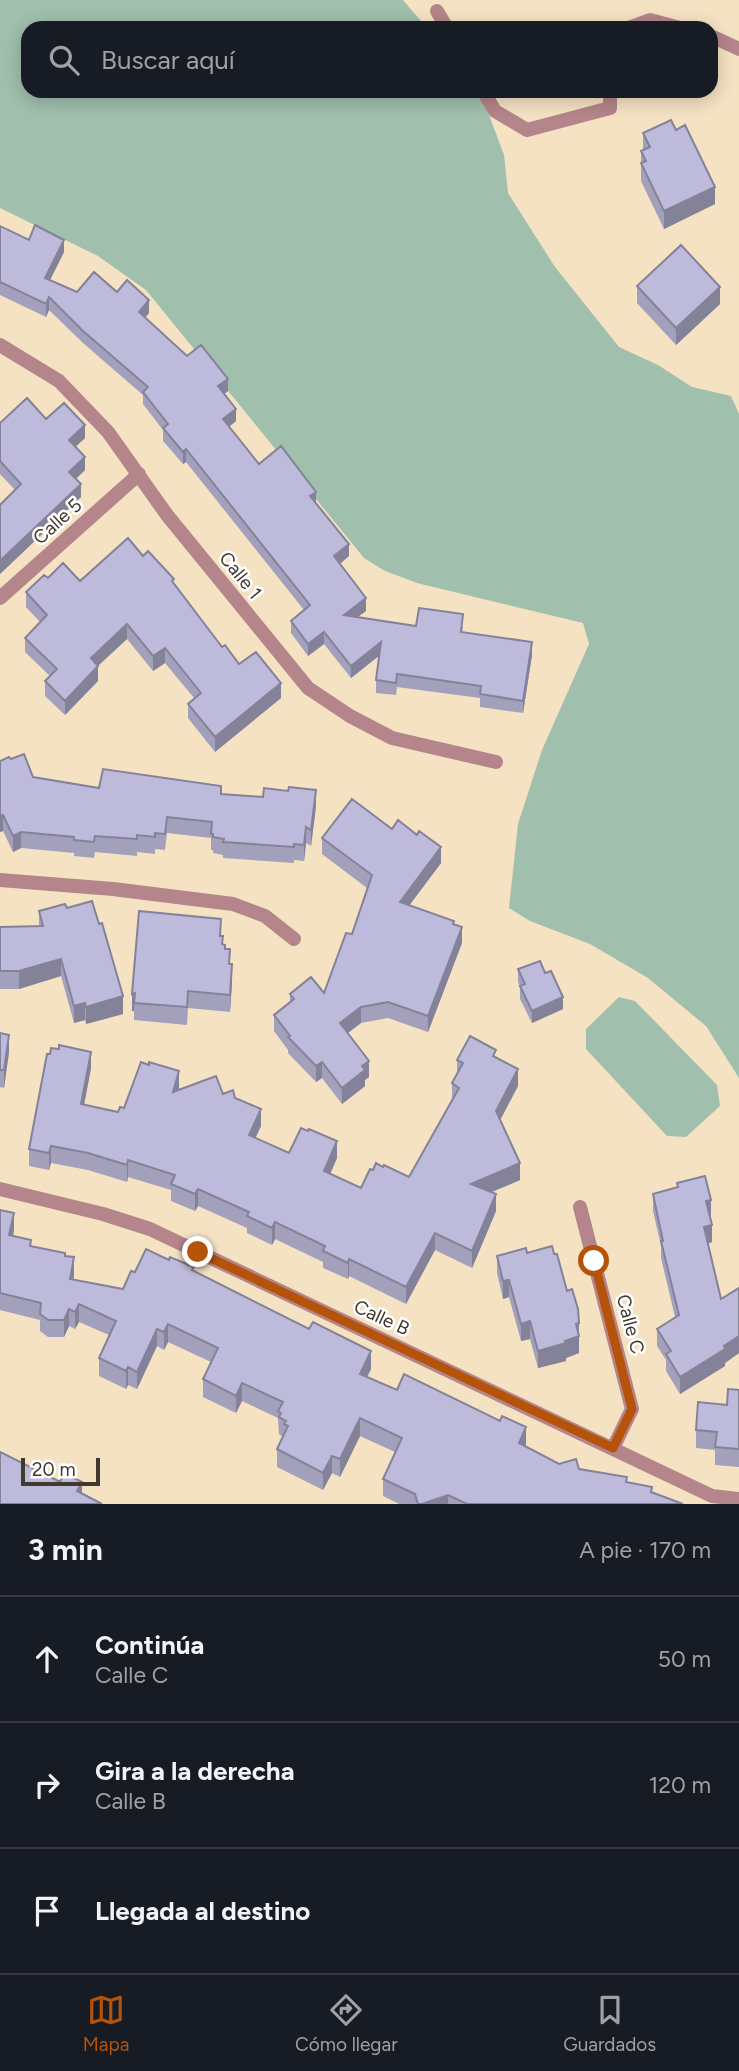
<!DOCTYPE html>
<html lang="es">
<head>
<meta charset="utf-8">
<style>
	body { margin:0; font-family:Figtree,sans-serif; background:#20242c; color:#f1f3f6 }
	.scale { position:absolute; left:21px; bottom:18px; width:79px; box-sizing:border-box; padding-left:7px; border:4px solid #41392d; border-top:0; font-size:19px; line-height:24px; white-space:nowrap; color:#41392d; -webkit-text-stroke:5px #fff; paint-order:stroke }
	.stop { position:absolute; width:21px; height:21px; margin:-16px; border:5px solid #b45309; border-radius:50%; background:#fff }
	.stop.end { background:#b45309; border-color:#fff; box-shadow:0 2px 7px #0008 }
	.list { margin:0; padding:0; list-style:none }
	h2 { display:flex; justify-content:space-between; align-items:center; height:91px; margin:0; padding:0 28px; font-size:30px }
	h2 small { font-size:23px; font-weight:400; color:#9ea1a6 }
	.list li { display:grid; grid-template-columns:46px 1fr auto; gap:21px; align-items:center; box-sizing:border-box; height:126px; padding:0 28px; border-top:2px solid #363941 }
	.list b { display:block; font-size:26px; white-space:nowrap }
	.list p { margin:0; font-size:23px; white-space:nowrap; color:#9ea1a6 }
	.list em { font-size:23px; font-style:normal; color:#9ea1a6 }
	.icon { flex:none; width:38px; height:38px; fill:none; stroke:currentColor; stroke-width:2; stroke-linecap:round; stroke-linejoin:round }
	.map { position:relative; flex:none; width:739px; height:1504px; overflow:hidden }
	.search { position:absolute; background:#171b24; box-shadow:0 4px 18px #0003; left:21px; right:21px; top:21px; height:77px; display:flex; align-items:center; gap:18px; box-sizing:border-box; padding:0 24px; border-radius:21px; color:#9ea1a6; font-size:26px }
	.sheet { height:469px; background:#171b24 }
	nav { display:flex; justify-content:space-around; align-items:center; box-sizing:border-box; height:98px; border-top:2px solid #363941; background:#171b24; font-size:19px; color:#9ea1a6 }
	nav a { display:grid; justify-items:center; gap:4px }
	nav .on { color:#b45309 }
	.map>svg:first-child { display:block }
	.green { fill:#a0bfad }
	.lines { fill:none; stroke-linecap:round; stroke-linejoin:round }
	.street { stroke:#b4858b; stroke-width:14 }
	.wall { fill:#a3a0bc }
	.shaded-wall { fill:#848299 }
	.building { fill:#bdbadb; stroke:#848299; stroke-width:2 }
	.route { stroke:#b45309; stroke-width:9 }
	.labels { text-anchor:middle; stroke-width:5; stroke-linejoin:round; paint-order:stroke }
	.street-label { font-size:19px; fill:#41392d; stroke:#fff }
</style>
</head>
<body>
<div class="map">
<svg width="739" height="1504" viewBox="0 0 739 1504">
	<rect width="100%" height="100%" fill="#f5e2c3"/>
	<path class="green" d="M0 0H403L427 28H28V91H477L482 96 504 155 508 193 555 267 619 347 658 365 692 387 731 396 739 414V1078L706 1026 648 978 590 944 530 921 509 908 518 824 542 750 589 644 583 623 417 583 385 571 364 558 146 290 98 256 0 208Z
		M619 997 635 1001 717 1085 720 1106 686 1137 667 1136 586 1049V1029Z"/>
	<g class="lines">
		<path class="street" d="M437 11 447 28
			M628 28 650 20 680 28
			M711 36 739 49
			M483 91 495 111 527 130 610 108V91
			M0 345 59 381 108 432 167 515 308 688 350 716 392 738 496 762
			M0 598 139 474
			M0 880 113 889 233 904 265 916 294 939
			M0 1189 103 1214 150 1229 712 1496 739 1499
			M580 1207 632 1409 613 1448"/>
	</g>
	<path class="wall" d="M643 133 715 204 664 229 641 181V151L643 150Z
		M0 226 29 240 64 252 50 280 77 292H117L149 313 145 318 228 391 224 394 236 421 229 427 259 464 316 503 349 556 339 564 366 611 357 617 416 626 463 627 462 632 532 655 523 713 480 707V698L397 687 396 695 376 693V680L379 656 351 678 324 644 308 656 291 633V621L304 610 186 462 183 464 163 441V430L143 404V395L83 343 49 310 46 317 0 295Z
		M637 286 720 304 676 345 637 303Z
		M46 419 85 438 75 447 85 470 76 479 81 497 0 574V505L15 490 0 474V423Z
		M143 556 174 584 222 647 239 664 281 698 215 752 188 718V704L194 698 165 663 153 671 127 639 98 666V681L65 715 45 696V681L50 676 25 652V638L40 622 26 607V592L48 578 80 581Z
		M11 759 33 777 99 788 221 794 316 806 311 846 306 843 304 861 294 860V863L223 858V855L213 853V850H211V838L167 833 165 850 155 849V854L137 852V856L95 852 94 858 74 856V853L21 848 13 852 3 831 0 832V761Z
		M392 829 441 863 409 905 454 924 462 943 428 1032 388 1018 361 1023 348 1033 369 1077 365 1080V1086L342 1104 322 1078 316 1082 288 1053V1050L274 1031V1015L290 1002V994L324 993 352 934 367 888 322 854V838Z
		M67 908 123 1014 86 1024 85 1020 74 1023 61 976 19 989H0V927L39 926V911Z
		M221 936 223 944 230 964 232 982 230 1012 188 1008 187 1025 134 1020V1011H132V994Z
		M518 969 563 1009 532 1023 520 999V987L518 982Z
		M0 1027V1033L9 1052 4 1088 0 1087Z
		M496 1057 518 1086 500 1120 520 1180 491 1192 496 1211 472 1268 435 1250 406 1304 349 1276 348 1279 323 1268V1262L275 1239 272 1245 247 1233V1228L198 1206 195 1211 171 1201V1190L128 1177 127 1182 88 1170 51 1163 49 1170 29 1166V1149L91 1068 84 1105 118 1112 124 1108 179 1088V1090L223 1094 235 1098 261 1126 255 1138 289 1153 337 1158 330 1174 361 1188 373 1170 383 1167 409 1177 452 1100V1083L457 1073V1060Z
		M677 1183 711 1218 712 1242 708 1244 721 1299 739 1288V1353L725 1363V1366L680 1394 666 1371V1360L657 1346V1329L675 1317 661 1258V1246L653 1211V1194L677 1188Z
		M0 1210 14 1230 13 1236 31 1246 65 1256 74 1275 73 1280 123 1289 135 1272 194 1271 371 1369 367 1377 526 1444 525 1447 559 1464 627 1482 683 1504H399L383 1496V1479L395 1452 360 1436 340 1477 332 1473 323 1490 277 1467V1449L283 1437 279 1434 278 1418 242 1401 236 1413 203 1397V1379L211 1362 168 1342 164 1350 157 1346 137 1389 128 1385 126 1389 99 1376V1358L109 1335 79 1322 75 1329 69 1326 64 1337H48L40 1331V1320L0 1310Z
		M527 1253 554 1254 579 1323V1353L566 1358V1361L538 1368 530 1339 521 1341 509 1297 503 1299 497 1273V1256Z
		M739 1390V1467L715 1465V1450L696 1448V1430L727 1405Z"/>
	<path class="shaded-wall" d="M715 187V204L664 229V211Z
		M64 240V252L45 290V278Z
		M720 287V304L676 345V328Z
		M49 297V310L46 317V304Z
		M149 300V313L139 325V312Z
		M228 379V391L218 399V386Z
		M236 409V421L223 431V419Z
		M85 425V438L69 453V440Z
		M186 449V462L183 464V452Z
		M85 457V470L69 485V472Z
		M81 484V497L0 574V561Z
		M316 492V504L310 496Z
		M349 544V556L334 569V556Z
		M366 598V611L344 627V615Z
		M127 624V639L91 672V658Z
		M324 632V644L308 656V644Z
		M381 642V654L351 678V666Z
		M532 642V655L523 713V701Z
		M165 648V663L153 671V656Z
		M98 666V681L65 715V701Z
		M281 683V698L215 752V737Z
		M316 790V806L311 846V830Z
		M3 815V831L0 832V816Z
		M306 827V843L304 861V845Z
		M21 832V848L13 852V836Z
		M441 847V863L400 918V902Z
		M462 927V943L428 1032V1016Z
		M61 959V976L19 989V971Z
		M232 964V982L230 1012V995Z
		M135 993 134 1011H132V994Z
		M123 996V1014L86 1024V1007Z
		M563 997V1009L532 1023V1011Z
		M85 1003V1020L74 1023V1006Z
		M361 1007V1023L340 1039V1023Z
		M9 1035V1052L4 1088V1070Z
		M91 1052V1068L81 1121V1104Z
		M369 1061V1077L365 1080V1086L342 1104V1088L362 1066Z
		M322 1062V1078L316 1082V1066Z
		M518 1069V1086L496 1128V1111Z
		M179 1071V1088L173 1109V1092Z
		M261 1109V1126L249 1152V1135Z
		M337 1141V1158L324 1188V1171Z
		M51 1146V1163L49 1170V1153Z
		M128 1160V1177L127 1182V1165Z
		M520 1163V1180L471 1201V1184Z
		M198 1189V1206L195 1211V1194Z
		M496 1194V1211L472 1268V1251Z
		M711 1200V1218L706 1219V1201Z
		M14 1213V1230L9 1252V1235Z
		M275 1222V1239L272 1245V1228Z
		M712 1225V1242L704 1245V1227Z
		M435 1233V1250L406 1304V1287Z
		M74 1257V1275L70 1296V1279Z
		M349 1259V1276L348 1279V1263Z
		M509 1280V1297L503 1299V1281Z
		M79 1304V1322L75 1329V1312Z
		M69 1309V1326L64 1337V1320Z
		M530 1321V1339L521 1341V1324Z
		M579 1323V1353L566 1358V1361L538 1368V1351L565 1341 576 1324Z
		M168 1324V1342L164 1350V1332Z
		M157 1329V1346L137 1389V1372Z
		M739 1336V1353L725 1363V1366L680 1394V1377Z
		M371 1351V1369L360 1391V1374Z
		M128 1367V1385L126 1389V1371Z
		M242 1383V1401L236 1413V1396Z
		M360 1418V1436L340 1477V1459Z
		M526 1427V1444L519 1461V1443Z
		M332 1456V1473L323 1490V1473Z
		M82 1482V1499L77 1491Z
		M448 1495V1504H422Z"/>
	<path class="building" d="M671 120 676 130 685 125 715 187 664 211 641 163 646 161 641 151 650 147 643 133Z
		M35 225 64 240 45 278 77 292 94 272 117 292 127 280 149 300 139 312 187 356 201 345 228 379 218 386 236 409 223 419 259 464 281 446 316 492 310 496 349 544 334 556 366 598 344 615 416 626 419 608 434 610 463 614 461 632 532 642 523 701 480 694 481 686 397 674 396 683 376 680 381 642 351 666 324 632 308 644 291 621 310 605 186 449 183 452 163 428 168 424 143 392 148 387 83 331 49 297 46 304 0 282V226L29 240Z
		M681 245 720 287 676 328 637 286Z
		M27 398 46 419 64 403 85 425 69 440 85 457 69 472 81 484 0 561V505L21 484 0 461V423Z
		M128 538 143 556 148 551 174 579 172 581 222 647 225 645 239 664 256 652 281 683 215 737 188 704 201 693 165 648 153 656 127 624 91 658 98 666 65 701 45 681 57 669 25 638 47 615 26 592 44 575 48 578 63 563 80 581Z
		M24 754 33 777 99 788 103 769 221 786V794L263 797 264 788 288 791 289 787 316 790 311 830 306 827 304 845 294 844V847L223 842 224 839 213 837V834H211L212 822 167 817 165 834 155 833V837L137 835V839L95 836 94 842 74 840V837L21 832 13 836 3 815 0 816V761L9 757 11 759Z
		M352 799 392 829 398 820 417 835 419 831 441 847 400 902 454 921 453 924 462 927 428 1016 388 1002 361 1007 340 1023 369 1061 362 1066 365 1070 342 1088 322 1062 316 1066 288 1037 290 1036 274 1015 294 999 290 994 311 977 324 993 346 933 352 934 372 875 322 838Z
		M92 901 99 924 102 923 123 996 86 1007 85 1003 74 1006 61 959 19 971H0V927L43 926 39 911 65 904 67 908Z
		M139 911 221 919 220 936H223L222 944 225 945V949H230L229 964H232L230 995 188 991 187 1007 134 1003 135 993 132 994Z
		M540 961 545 973 551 971 563 997 532 1011 520 986 525 984 518 969Z
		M0 1033 9 1035 4 1070H0Z
		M470 1036 496 1050 493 1056 518 1069 496 1111 520 1163 471 1184 496 1194 472 1251 435 1233 406 1287 349 1259 348 1263 323 1251 325 1246 275 1222 272 1228 247 1216 249 1212 198 1189 195 1194 171 1184 175 1175 128 1160 127 1165 88 1153 51 1146 49 1153 29 1149 47 1054H50L51 1048 59 1049V1045L91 1052 81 1104 118 1112 120 1107 124 1108 141 1062 149 1065V1062L179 1071 173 1092 216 1076 223 1094 233 1090 235 1098 261 1109 249 1135 289 1153 301 1128 308 1131 309 1129 337 1141 324 1171 361 1188 370 1169 373 1170 376 1163 383 1167 384 1165 409 1177 459 1088 452 1083 463 1063 457 1060Z
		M705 1176 711 1200 706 1201 712 1225 704 1227 721 1299 739 1288V1336L724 1346 725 1349 680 1377 666 1354 671 1351 657 1329 679 1315 661 1241H663L653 1194 678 1187 677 1183Z
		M0 1210 14 1213 9 1235 31 1240 30 1246 65 1253V1256L74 1257 70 1279 123 1289 131 1271 135 1272 146 1249 169 1260 170 1257 194 1267 192 1270 309 1329 313 1322 371 1351 360 1374 397 1390 404 1374 500 1421 502 1416 526 1427 519 1443 559 1464 576 1459 579 1469 627 1477 626 1482 652 1487 651 1492 683 1504H467L448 1495 422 1504H418L415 1494 383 1479 402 1438 360 1418 340 1459 332 1456 323 1473 277 1449 288 1426 284 1424 286 1421 279 1417 281 1413 278 1411 283 1402 242 1383 236 1396 203 1379 218 1348 168 1324 164 1332 157 1329 137 1372 128 1367 126 1371 99 1358 116 1321 79 1304 75 1312 69 1309 64 1320H48L40 1314 41 1303 0 1293Z
		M552 1246 554 1254H557L567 1291 572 1289 578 1309 579 1323 576 1324 579 1336 565 1341 566 1343 538 1351 530 1321 521 1324 509 1280 503 1281 497 1256 526 1248 527 1253Z
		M728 1389 739 1390V1449L715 1447 717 1432 696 1430 698 1402 727 1405Z
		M0 1452 60 1482 64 1473 82 1482 77 1491 102 1504H0Z"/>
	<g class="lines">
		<path class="route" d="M198 1252 613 1448 632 1409 594 1261"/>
	</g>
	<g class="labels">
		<g class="street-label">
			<text transform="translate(57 521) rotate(-42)" y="7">Calle 5</text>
			<text transform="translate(241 575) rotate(51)" y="7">Calle 1</text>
			<text transform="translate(382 1317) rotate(25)" y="7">Calle B</text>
			<text transform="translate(631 1324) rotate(75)" y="7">Calle C</text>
		</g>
	</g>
</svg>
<div class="scale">20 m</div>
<div class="stop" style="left:594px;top:1261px"></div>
<div class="stop end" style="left:198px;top:1252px"></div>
<div class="search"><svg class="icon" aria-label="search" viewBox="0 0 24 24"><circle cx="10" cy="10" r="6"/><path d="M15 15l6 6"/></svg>Buscar aquí</div>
</div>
<section class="sheet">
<h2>3 min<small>A pie · 170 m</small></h2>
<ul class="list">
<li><svg class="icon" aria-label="ahead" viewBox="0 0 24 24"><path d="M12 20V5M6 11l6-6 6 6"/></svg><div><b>Continúa</b><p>Calle C</p></div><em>50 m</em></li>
<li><svg class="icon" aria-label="right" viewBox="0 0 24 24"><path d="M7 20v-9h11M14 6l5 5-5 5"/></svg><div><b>Gira a la derecha</b><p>Calle B</p></div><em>120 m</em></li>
<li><svg class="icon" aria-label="arrive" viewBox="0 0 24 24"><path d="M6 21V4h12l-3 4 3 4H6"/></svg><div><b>Llegada al destino</b></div></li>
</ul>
</section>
<nav>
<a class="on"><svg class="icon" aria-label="map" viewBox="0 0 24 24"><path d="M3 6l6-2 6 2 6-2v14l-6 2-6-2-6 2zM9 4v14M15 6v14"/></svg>Mapa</a>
<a><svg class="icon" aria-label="directions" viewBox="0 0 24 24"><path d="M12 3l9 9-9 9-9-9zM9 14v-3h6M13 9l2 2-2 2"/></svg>Cómo llegar</a>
<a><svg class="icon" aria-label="saved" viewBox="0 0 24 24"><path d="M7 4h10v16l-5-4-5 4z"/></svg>Guardados</a>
</nav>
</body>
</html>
